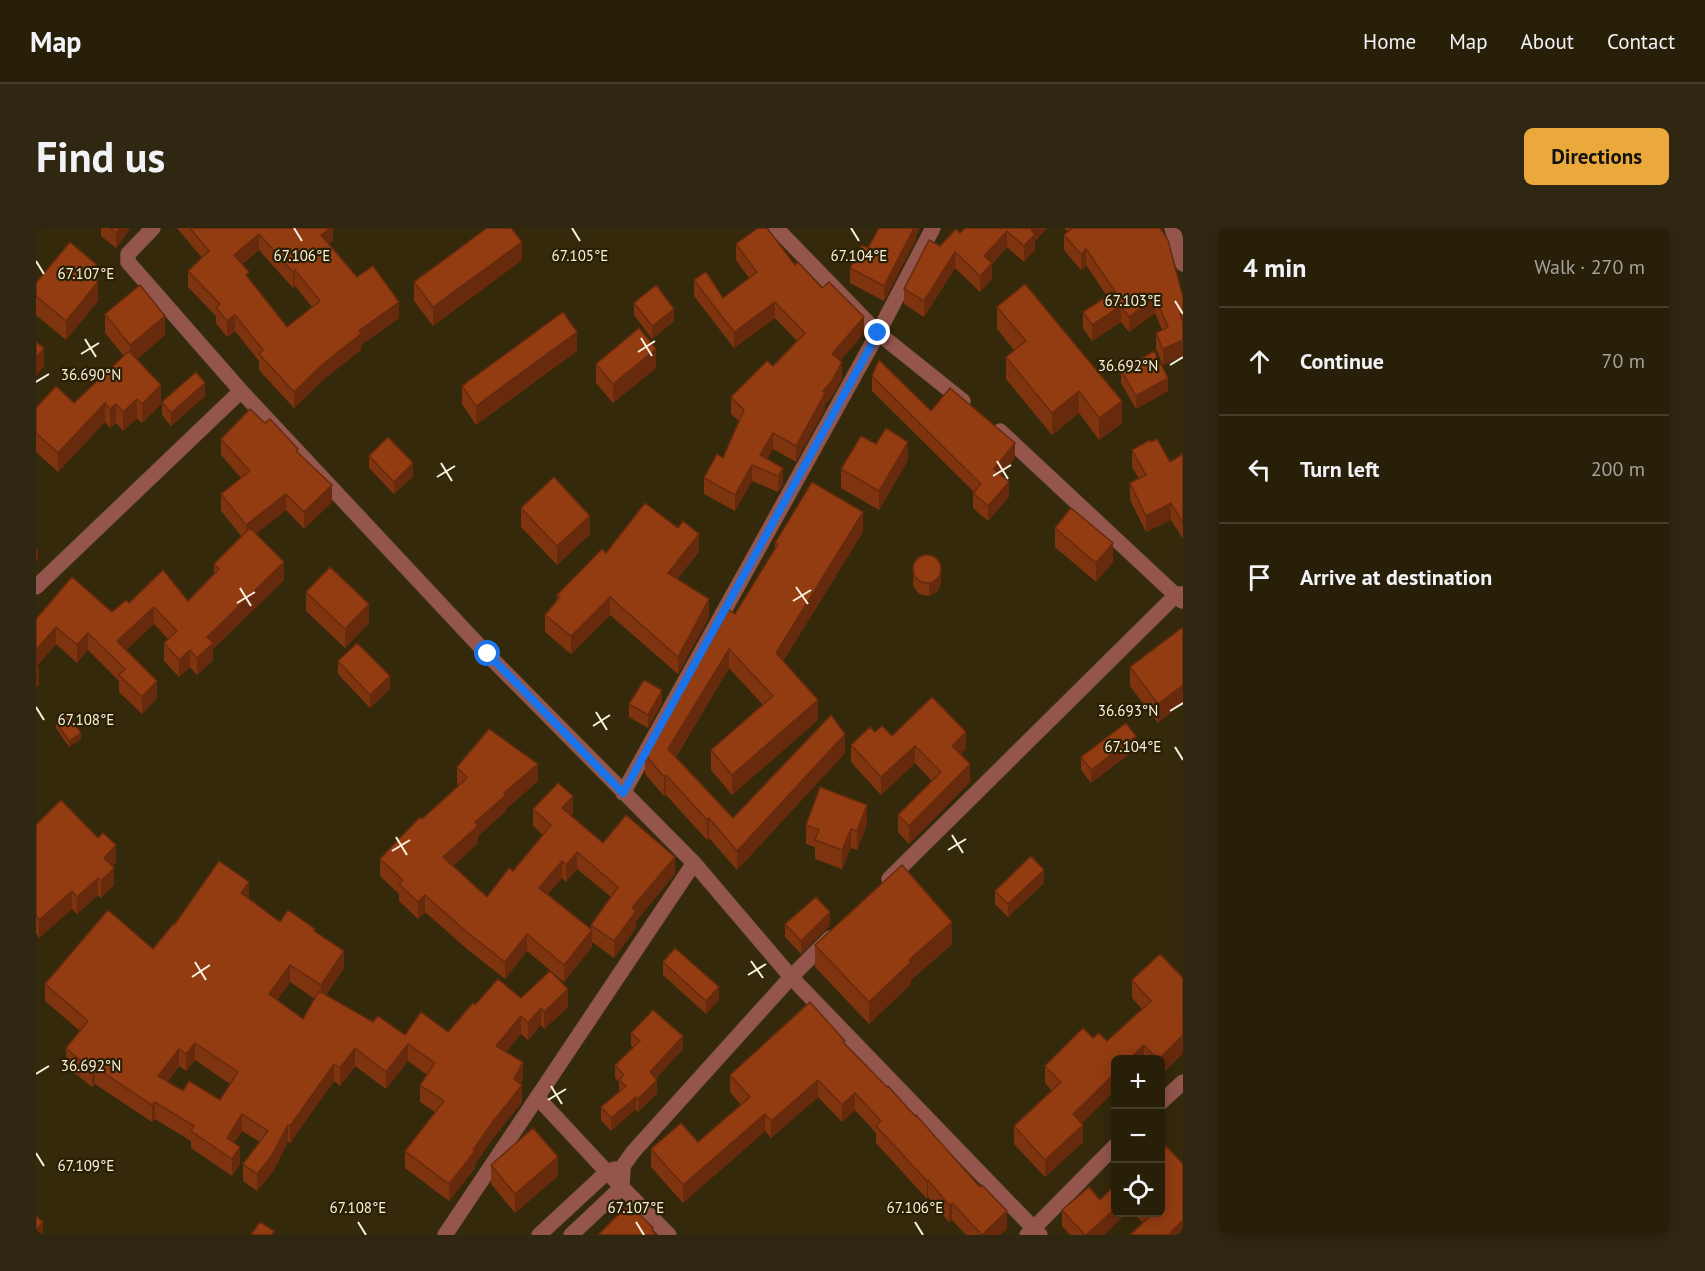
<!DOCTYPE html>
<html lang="en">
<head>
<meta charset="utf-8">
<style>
	body { margin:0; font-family:"PT Sans",sans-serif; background:#302712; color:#f1f3f6 }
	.controls { position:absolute; right:18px; bottom:18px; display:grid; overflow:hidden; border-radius:9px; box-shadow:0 3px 15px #0003 }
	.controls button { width:54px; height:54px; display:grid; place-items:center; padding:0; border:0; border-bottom:2px solid #443d2a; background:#281f09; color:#f1f3f6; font:30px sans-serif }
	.stop { position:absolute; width:18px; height:18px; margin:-14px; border:4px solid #1a73e8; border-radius:50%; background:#fff }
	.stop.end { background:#1a73e8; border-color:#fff; box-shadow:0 2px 6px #0008 }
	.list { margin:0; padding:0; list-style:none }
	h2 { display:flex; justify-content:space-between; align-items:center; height:78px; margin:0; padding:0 24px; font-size:26px }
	h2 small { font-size:20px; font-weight:400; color:#a5a29c }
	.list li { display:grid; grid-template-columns:39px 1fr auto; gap:18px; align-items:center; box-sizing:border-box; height:108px; padding:0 24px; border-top:2px solid #443d2a }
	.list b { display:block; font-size:22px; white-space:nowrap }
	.list em { font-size:20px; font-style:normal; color:#a5a29c }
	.icon { flex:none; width:33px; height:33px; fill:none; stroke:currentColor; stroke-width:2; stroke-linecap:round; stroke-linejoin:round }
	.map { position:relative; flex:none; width:1147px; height:1007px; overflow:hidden; border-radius:9px }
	header { display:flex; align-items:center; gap:36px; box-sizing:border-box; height:84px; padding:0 30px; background:#281f09; border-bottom:2px solid #443d2a }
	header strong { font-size:28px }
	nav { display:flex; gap:33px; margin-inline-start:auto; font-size:21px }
	.intro { display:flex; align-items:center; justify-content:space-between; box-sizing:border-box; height:144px; padding:0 36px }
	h1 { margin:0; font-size:42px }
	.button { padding:15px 27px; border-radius:9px; background:#eca93b; color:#111; font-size:21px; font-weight:700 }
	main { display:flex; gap:36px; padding:0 36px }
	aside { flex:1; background:#281f09; border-radius:9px; box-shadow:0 3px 15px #0003 }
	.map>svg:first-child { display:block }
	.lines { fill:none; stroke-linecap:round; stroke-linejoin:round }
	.minor-casing { stroke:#50452a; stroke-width:16 }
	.minor { stroke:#93554c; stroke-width:15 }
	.wall { fill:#7e340f; fill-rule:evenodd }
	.shaded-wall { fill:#672a0d }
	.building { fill:#933c12; stroke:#672a0d; stroke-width:1.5; fill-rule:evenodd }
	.route { stroke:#1a73e8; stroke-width:8 }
	.ticks { fill:none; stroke:#f9f2e1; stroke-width:2 }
	.ticks-label { font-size:15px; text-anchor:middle; fill:#f9f2e1; stroke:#2b1f03; stroke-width:4.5; stroke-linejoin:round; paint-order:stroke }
</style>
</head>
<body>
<header>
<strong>Map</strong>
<nav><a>Home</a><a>Map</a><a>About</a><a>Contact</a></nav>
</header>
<div class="intro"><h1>Find us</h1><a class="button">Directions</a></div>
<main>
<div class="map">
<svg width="1147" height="1007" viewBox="0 0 1147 1007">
	<rect width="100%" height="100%" fill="#35290c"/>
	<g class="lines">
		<g class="minor-casing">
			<path id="minor" d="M117 0 92 26V34L205 163 451 426 658 635 755 749 1004 1007
				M740 0 842 105 927 173
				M1136 0 1147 36
				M964 203 1146 373
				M0 359 205 163
				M587 565 842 105 897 0
				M853 651 1141 366H1147
				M501 869 571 944 633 1007
				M1124 875 1147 854
				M409 1007 658 635
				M503 1007 571 944 579 941
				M535 1007 586 959 587 938 597 924 755 749 794 710
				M991 1007 1080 917"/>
		</g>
		<use href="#minor" class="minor"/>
	</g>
	<path class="wall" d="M65 0H93V2L80 20 65 8Z
		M141 0H297V13L293 16 321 49 363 90 325 117V122L288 151 258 180 223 142V133L199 103 191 109 180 95V88L152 59V43L166 30ZM223 22 257 60 259 58 276 79 251 99 213 51 206 36Z
		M843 0H884L880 7V11L848 73 814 55V40L832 20Z
		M1011 0 999 13V22L988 34 971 19 956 36V51L944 64 919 40 888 89 868 76V61L904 18 924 5Z
		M1028 0H1124L1146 66H1147V128L1127 137 1120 121V105L1126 102 1119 85 1093 104 1085 94 1056 113 1047 100V84L1071 68 1050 37 1045 42 1028 22V7L1032 4Z
		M700 16 759 37 828 105 804 133 806 151 795 170 789 176V181L760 234 737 221 731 231 747 240V256L742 264 716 253 699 283 668 266V250L687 230 703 193 695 186V169L737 138 761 113 739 90 698 120 658 68V52L687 70 713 50 700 32Z
		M486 32 397 98 378 73V54Z
		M61 53 62 73 30 112 0 87V55Z
		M598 75 638 93 616 111 598 87Z
		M961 79 1086 195 1063 212 1043 185 1016 207 970 151V129L978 122 961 101Z
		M69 86 129 107 101 131 125 176 106 195 101 190 87 203 80 195 74 200 69 194 22 244 0 224V180L38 175 88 128 69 105Z
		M541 123 440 197 426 176V158Z
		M560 136 620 140 577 175 560 155Z
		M1085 142 1132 163 1100 181 1085 155Z
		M836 148 979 230 965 247 973 269 952 293 937 280V265L938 264 836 163Z
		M169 168 135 198 126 187V174Z
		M229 195 262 225 296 274 268 301 250 282 220 306 248 352 177 421V432L161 447 154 439 143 449 128 433V415L132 411 118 396 90 422 121 470 106 486 83 464V453L52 422 41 435 20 416 1 438 3 457 0 459V391L76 384 93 375 152 373 178 346V336L206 309 185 283V266L205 250 185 227V211Z
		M840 216 872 232 843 282 805 260V241Z
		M1096 222 1134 234 1147 226V311L1135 292 1110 304 1094 272V255L1103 251 1096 239Z
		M333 228 377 248 358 266 333 240Z
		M485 280 554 306 521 337 485 299Z
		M1019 300 1077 334 1060 354 1019 319Z
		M827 304 747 433 782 492 696 567 675 542V522L727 477 693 440 640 529 697 590 809 525 701 642 673 610 671 612 630 567 628 568 609 546V526L699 386 739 321V315Z
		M663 324 641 351 673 389 642 446 574 387 535 426 509 404V387L521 372V367L570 325Z
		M878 335 905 354 902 363 893 368 883 366 877 358Z
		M270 364 333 395 309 420 270 383Z
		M1147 399 1122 495 1094 458V439Z
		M302 433 354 461 334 480 302 446Z
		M626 475 612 500 593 489V476Z
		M20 494 45 511 33 519 20 500Z
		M839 504 930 521 924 526 934 554 873 616 862 604V587L896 553 879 535 845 567 815 534V517Z
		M1100 521 1055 555 1045 542V529Z
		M421 539 502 553 470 581V583L442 608V615L417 638 451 669 477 643 507 607 497 598V581L537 585 535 587 567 615 639 646 600 693V700L578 730 556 714V719L528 754 491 723 469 751 432 722 389 684 382 691 363 673V666L344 648V631L386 591 423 558 421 556ZM541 641 575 669 555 697V701L512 666 526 650 530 654Z
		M831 596 821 622 815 620 806 641 779 631V619L770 616V597Z
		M0 597 80 634 76 638 78 657 65 670 62 667 41 686 36 681 3 710 0 705Z
		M1008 655 972 689 959 676V663Z
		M213 670 244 694 279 704 308 740 290 767 337 794 369 807 412 804 439 777 485 770 532 779 508 801 505 797 492 812 485 806 470 824 487 852 485 856 486 874 455 913 439 936V940L413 973 369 940V923L399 884 384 874V857L391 847 372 833 350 861 319 838 304 858 298 853 254 915 252 914 236 945 221 963 207 953V936L224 914 206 903 198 915 204 936 196 948 155 920V913L119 891 116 894 59 856 56 859 30 838V820L44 803 9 773V756L117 721 139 696ZM254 754 279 771 267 791 241 772ZM159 832 194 856 184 872 147 863 131 854 143 838 150 843Z
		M749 696 794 697 765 726 749 709Z
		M916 716 875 752V756L833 796 779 739V717Z
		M627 734 683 772 670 786 627 747Z
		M1147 750V825L1125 847V831H1080V862L1045 895 1047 914 1009 949 978 916V898L1016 863 1009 855V838L1057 810 1071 813 1106 781 1096 770V752Z
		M595 805 647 821 620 850 621 865 602 884 600 881 575 903 565 892V879L583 863V854L579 850V837L597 820 595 818Z
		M809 816 971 1001 964 1007H930L916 992 913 994 892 969 891 971 840 915V905L819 882 806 894 782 869 735 910 729 903 647 975 615 939V921L662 914 705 877 694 864V847Z
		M455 937 522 948 479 985 455 956Z
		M1064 972 1068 1007H1034L1026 998V982Z
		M1096 984H1125L1147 1007 1107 995Z"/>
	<path class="shaded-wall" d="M0 0H4L0 6Z
		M84 0H93V2L80 20V5Z
		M294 0H297V13L285 23V7Z
		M878 0H884L880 7V11L848 73V58Z
		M997 0H1011L999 13V22L988 34V18Z
		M971 3V19L956 36V51L944 64V48L948 28Z
		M223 6V22L198 43V27Z
		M486 14V32L397 98V79Z
		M1050 21V37L1045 42V26Z
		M919 24V40L888 89V73Z
		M61 37V56L53 46Z
		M259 42V58L257 60V44Z
		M62 54V73L30 112V93Z
		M1119 69V85L1093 104V89Z
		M363 74V90L325 117V122L288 151 258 180V164L323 103Z
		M739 74V90L698 120V104Z
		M1085 78V94L1056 113V97Z
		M638 81V93L616 111V98Z
		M199 87V103L191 109V93Z
		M129 88V107L94 136V117Z
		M828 89V105L796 142V126Z
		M541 104V123L440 197V178Z
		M1147 112V128L1127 137V121Z
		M8 120V138L0 148V130Z
		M620 121V140L577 175V156Z
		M806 134V151L795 170 789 176V181L760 234V218L787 163Z
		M1132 150V163L1100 181V168Z
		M169 155V168L135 198V185Z
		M125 157V176L106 195V176Z
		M1043 163V185L1016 207V185Z
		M101 171V190L87 203V184Z
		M1086 173V195L1063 212V190Z
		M69 175V194L22 244V225Z
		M80 176V195L74 200V181Z
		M737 205V221L725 241 724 227Z
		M872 214V232L843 282V263Z
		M979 215V230L958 256V241Z
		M377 235V248L358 266V254Z
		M716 237V253L699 283V267Z
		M747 240V256L742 264V248Z
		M973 254V269L952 293V278Z
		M296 257V274L268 301V284Z
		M250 266V282L210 314V297Z
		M1135 275V292L1110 304V288Z
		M827 284V304L740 445V425Z
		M554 288V306L521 337V318Z
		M663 306V324L632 362V345Z
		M1077 315V334L1060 354V335Z
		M2 320V331L0 334V322Z
		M248 334V352L177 421V432L161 447V430L171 409Z
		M905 341V354L902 363 893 368V355Z
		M574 369V387L535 426V408Z
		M673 371V389L642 446V429Z
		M333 376V395L309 420V401Z
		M118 379V396L81 430V413Z
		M20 399V416L0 439V422Z
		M52 405V422L41 435V417Z
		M693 421V440L632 541V521Z
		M154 422V439L143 449V432Z
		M3 440V457L0 459V442Z
		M354 448V461L334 480V467Z
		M121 453V470L106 486V469Z
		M1147 457V475L1122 495V476Z
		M626 462V475L612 500V487Z
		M782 472V492L696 567V547Z
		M930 504V521L916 535V518Z
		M45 505V511L33 519V513Z
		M809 506V525L701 642V623Z
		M1100 508V521L1055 555V542Z
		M879 518V535L845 567V549Z
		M502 536V553L470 581V583L442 608V615L407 646V629L439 594 468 565Z
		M934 536V554L873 616V598Z
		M630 547V567L628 568V549Z
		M537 568V585L526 597V580Z
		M831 577V596L821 622V603Z
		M673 590V610L671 612V592Z
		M815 601V620L806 641V622Z
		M80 617V634L68 647V630Z
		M541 624V641L530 654V637Z
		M639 629V646L600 693V700L578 730V713L596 680Z
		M526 633V650L503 676V660Z
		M78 640V657L65 670V653Z
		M1008 642V655L972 689V676Z
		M62 650V667L41 686V669Z
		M213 654V671L205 665Z
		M36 663V681L3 710V692Z
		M389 667V684L382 691V674Z
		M794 684V697L765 726V713Z
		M916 694V716L875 752V756L833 796V774L873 732Z
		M556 702V719L528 754V737Z
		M491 706V723L469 751V734Z
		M308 723V740L285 774V757Z
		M254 737V754L233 783V766Z
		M683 759V772L670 786V773Z
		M532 761V779L508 801V784Z
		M505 780V797L492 812V795Z
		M485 788V806L460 835V818Z
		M1147 807V825L1125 847V831H1123Z
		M647 808V821L614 857V844Z
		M159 815V832L150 843V826Z
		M372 816V833L350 861V844Z
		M1108 817V831H1093Z
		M319 820V838L304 858V840Z
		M143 821V838L122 866V848Z
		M487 834V852L480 865 486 857V874L455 913 439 936V940L413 973V956L437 922Z
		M298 836V853L254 915V898Z
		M59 839V856L56 859V842Z
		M1080 844V862L1037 904V886Z
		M621 852V865L602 884V871Z
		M782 852V869L735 910V893Z
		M819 865V882L806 894V877Z
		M600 869V881L575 903V890Z
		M119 874V891L116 894V877Z
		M206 886V903L191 927V910Z
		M729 886V903L647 975V957Z
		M252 897V914L236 945 221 963V946Z
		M1047 897V914L1009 949V932Z
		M204 919V936L196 948V931Z
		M522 929V948L479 985V966Z
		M892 952V969L891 971V953Z
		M916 975V992L913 994V977Z
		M1080 980V984H1092L1068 1007H1050Z
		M971 983V1001L964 1007H946Z
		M1147 992V1007H1132Z
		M7 994V1007H0V1002Z"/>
	<path class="building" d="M74 0H84L80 5Z
		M154 0H294L285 7 321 49 337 38 363 74 323 103 325 106 288 135 258 164 223 126 227 122 199 87 191 93 180 79 184 76 152 43 173 23ZM223 6 257 44 259 42 284 73 251 99 210 47 213 44 198 27Z
		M451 0H475L486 14 397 79 378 54Z
		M722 0H731L759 37 762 34 786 60 793 54 828 89 796 126 806 134 795 154 787 163 789 165 760 218 737 205 724 227 747 240 742 248 716 237 699 267 668 250 681 226 687 230 708 182 695 169 731 133 737 138 769 105 739 74 698 104 658 52 670 44 687 70 721 44 700 16Z
		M843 0H878L848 58 814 40 826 17 832 20Z
		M929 0H997L995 2 999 6 988 18 971 3 948 28 956 35 944 48 919 24 888 73 868 61 893 12 904 18 920 1 924 5Z
		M1036 0H1124L1132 12 1146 66H1147V85L1144 86 1147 94V112L1127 121 1120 105 1132 99 1119 69 1093 89 1085 78 1056 97 1047 84 1079 63 1050 21 1045 26 1028 7Z
		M34 14 61 37 53 46 62 54 30 93 0 68V55Z
		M989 56 1086 173 1063 190 1043 163 1016 185 970 129 990 113 961 79Z
		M104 57 129 88 94 117 69 86Z
		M620 57 638 81 616 98 598 75Z
		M527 84 541 104 440 178 426 158Z
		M603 100 620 121 577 156 560 136Z
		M0 114 8 120 0 130Z
		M93 123 125 157 106 176 101 171 87 184 80 176 74 181 69 175 22 225 0 205V180L20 158 38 175Z
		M1118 123 1132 150 1100 168 1085 142Z
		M843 132 895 183 914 160 979 215 958 241 973 254 952 278 937 265 945 256 836 148Z
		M160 144 169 155 135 185 126 174Z
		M214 181 229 195 234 191 262 221 260 223 296 257 268 284 250 266 210 297 185 266 214 243 185 211Z
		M850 200 872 214 843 263 805 241 825 208 840 216Z
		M352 209 377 235 358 254 333 228Z
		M1121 211 1134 234 1147 226V295L1135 275 1110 288 1094 255 1110 247 1096 222 1114 212 1115 214Z
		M518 249 554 288 521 318 485 280Z
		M776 254 827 284 740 425 782 472 696 547 675 522 737 468 693 421 632 521 697 590 795 487 809 506 701 623 673 590 671 592 630 547 628 549 609 526 690 380 699 386 742 316 739 315Z
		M609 275 642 300 647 293 663 306 632 345 673 371 642 429 574 369 535 408 509 387 524 369 521 367 566 321 570 325Z
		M1035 280 1077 315 1060 335 1019 300Z
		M214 300 248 334 171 409 177 415 161 430 154 422 143 432 128 415 141 403 118 379 81 413 121 453 106 469 83 447 89 441 52 405 41 417 20 399 0 422V391L36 349 76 384 90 372 93 375 127 342 152 373 183 341 178 336Z
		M877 341a14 14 0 1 1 28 0a14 14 0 1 1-28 0Z
		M294 339 333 376 309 401 270 364Z
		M1147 399V457L1122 476 1094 439Z
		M321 415 354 448 334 467 302 433Z
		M608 452 626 462 612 487 593 476Z
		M896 469 930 504 916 518 934 536 873 598 862 587 905 544 879 518 845 549 815 517 834 499 839 504 846 498 856 508Z
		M32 486 45 505 33 513 20 494Z
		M1090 495 1100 508 1055 542 1045 529Z
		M453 501 502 536 468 565 470 567 439 594 442 598 407 629 451 669 473 640 477 643 515 597 497 581 522 555 537 568 526 580 567 615 590 587 639 629 596 680 600 683 578 713 555 697 582 659 541 624 530 637 526 633 503 660 556 702 528 737 491 706 469 734 432 705 389 667 382 674 363 656 367 652 344 631 384 589 386 591 431 550 421 539Z
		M784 559 831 577 821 603 815 601 806 622 779 612 783 602 770 597Z
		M25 572 62 610 67 605 80 617 68 630 78 640 65 653 62 650 41 669 36 663 3 692 0 687V597Z
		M995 628 1008 642 972 676 959 663Z
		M183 633 213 654 205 665 244 694 252 682 279 701 278 703 308 723 285 757 254 737 233 766 267 791 283 763 337 794 342 788 369 807 385 784 412 804 437 775 439 777 462 751 485 770 514 743 532 761 508 784 505 780 492 795 485 788 460 818 487 834 478 851 486 857 455 896 437 922 439 923 413 956 369 923 408 873 384 857 399 835 372 816 350 844 319 820 304 840 298 836 254 898 252 897 236 927 221 946 207 936 232 903 206 886 191 910 204 919 196 931 155 903 158 898 119 874 116 877 59 839 56 842 30 820 52 793 9 756 72 682 117 721 138 695 139 696ZM159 815 202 844 184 872 153 853 147 863 122 848 143 821 150 826Z
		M866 637 916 694 873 732 875 734 833 774 779 717Z
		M780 669 794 684 765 713 749 696Z
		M639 720 683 759 670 773 627 734Z
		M1124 726 1147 750V807L1123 831H1121L1108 817 1093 831H1080V844L1037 886 1047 897 1009 932 978 898 1025 854 1009 838 1047 800 1057 810 1063 805 1071 813 1115 773 1096 752Z
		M774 774 809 813 807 814 851 859 852 858 879 888 880 887 944 959 946 957 971 983 946 1007 916 975 913 977 892 952 891 953 840 898 845 893 819 865 806 877 782 852 735 893 729 886 647 957 615 921 645 895 662 914 714 869 694 847Z
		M617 782 647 808 614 844 621 852 602 871 600 869 575 890 565 879 590 858 583 852 588 847 579 837 604 813 595 805Z
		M497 900 522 929 479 966 455 937Z
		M1130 918 1147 936V992L1132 1007H1094L1115 987 1112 984H1125V924Z
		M1080 956V980L1050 1007H1049L1026 982 1053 959 1064 972Z
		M593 976 617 1000 616 1002 620 1007H562Z
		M0 988 7 994 0 1002Z
		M224 994 238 1003 236 1007H215Z"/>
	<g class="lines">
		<path class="route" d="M452 426 587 565 842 105"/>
	</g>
	<path class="ticks" d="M258 0 266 13M536 0 544 13M815 0 823 13M0 33 8 46M1139 73 1147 86M605 110 616 128M49 111 60 129M602 124 619 113M45 126 63 115M1134 137 1147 129M0 154 13 146M961 233 972 251M405 235 416 253M957 248 975 237M401 249 419 238M760 359 772 376M204 360 215 378M757 373 775 362M201 375 219 364M0 479 8 492M1134 483 1147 475M560 484 571 502M557 498 574 487M1139 519 1147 532M916 607 927 625M360 609 371 627M912 622 930 611M356 623 374 612M715 733 727 750M159 734 170 752M712 747 730 736M156 749 174 737M0 846 13 838M515 858 526 876M512 872 530 861M0 925 8 938M322 994 330 1007M600 994 608 1007M879 994 887 1007"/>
	<g class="ticks-label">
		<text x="266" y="33">67.106°E</text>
		<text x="544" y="33">67.105°E</text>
		<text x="823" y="33">67.104°E</text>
		<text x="50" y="51">67.107°E</text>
		<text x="1097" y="78">67.103°E</text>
		<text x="1092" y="143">36.692°N</text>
		<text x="55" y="152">36.690°N</text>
		<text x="1092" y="488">36.693°N</text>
		<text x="50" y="497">67.108°E</text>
		<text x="1097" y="524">67.104°E</text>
		<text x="55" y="843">36.692°N</text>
		<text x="50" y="943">67.109°E</text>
		<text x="322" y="985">67.108°E</text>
		<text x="600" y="985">67.107°E</text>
		<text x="879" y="985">67.106°E</text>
	</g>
</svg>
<div class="controls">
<button>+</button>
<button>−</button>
<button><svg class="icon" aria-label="locate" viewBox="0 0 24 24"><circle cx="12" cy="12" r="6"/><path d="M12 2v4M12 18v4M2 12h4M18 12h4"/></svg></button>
</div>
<div class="stop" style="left:452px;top:426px"></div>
<div class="stop end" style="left:842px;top:105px"></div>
</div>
<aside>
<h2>4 min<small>Walk · 270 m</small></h2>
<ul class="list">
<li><svg class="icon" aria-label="ahead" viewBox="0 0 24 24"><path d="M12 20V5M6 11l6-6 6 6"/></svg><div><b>Continue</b></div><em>70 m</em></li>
<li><svg class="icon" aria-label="left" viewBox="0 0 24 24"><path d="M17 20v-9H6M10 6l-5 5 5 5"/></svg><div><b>Turn left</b></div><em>200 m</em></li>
<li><svg class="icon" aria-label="arrive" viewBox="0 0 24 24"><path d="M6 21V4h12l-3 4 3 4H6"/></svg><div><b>Arrive at destination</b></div></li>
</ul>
</aside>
</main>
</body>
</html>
